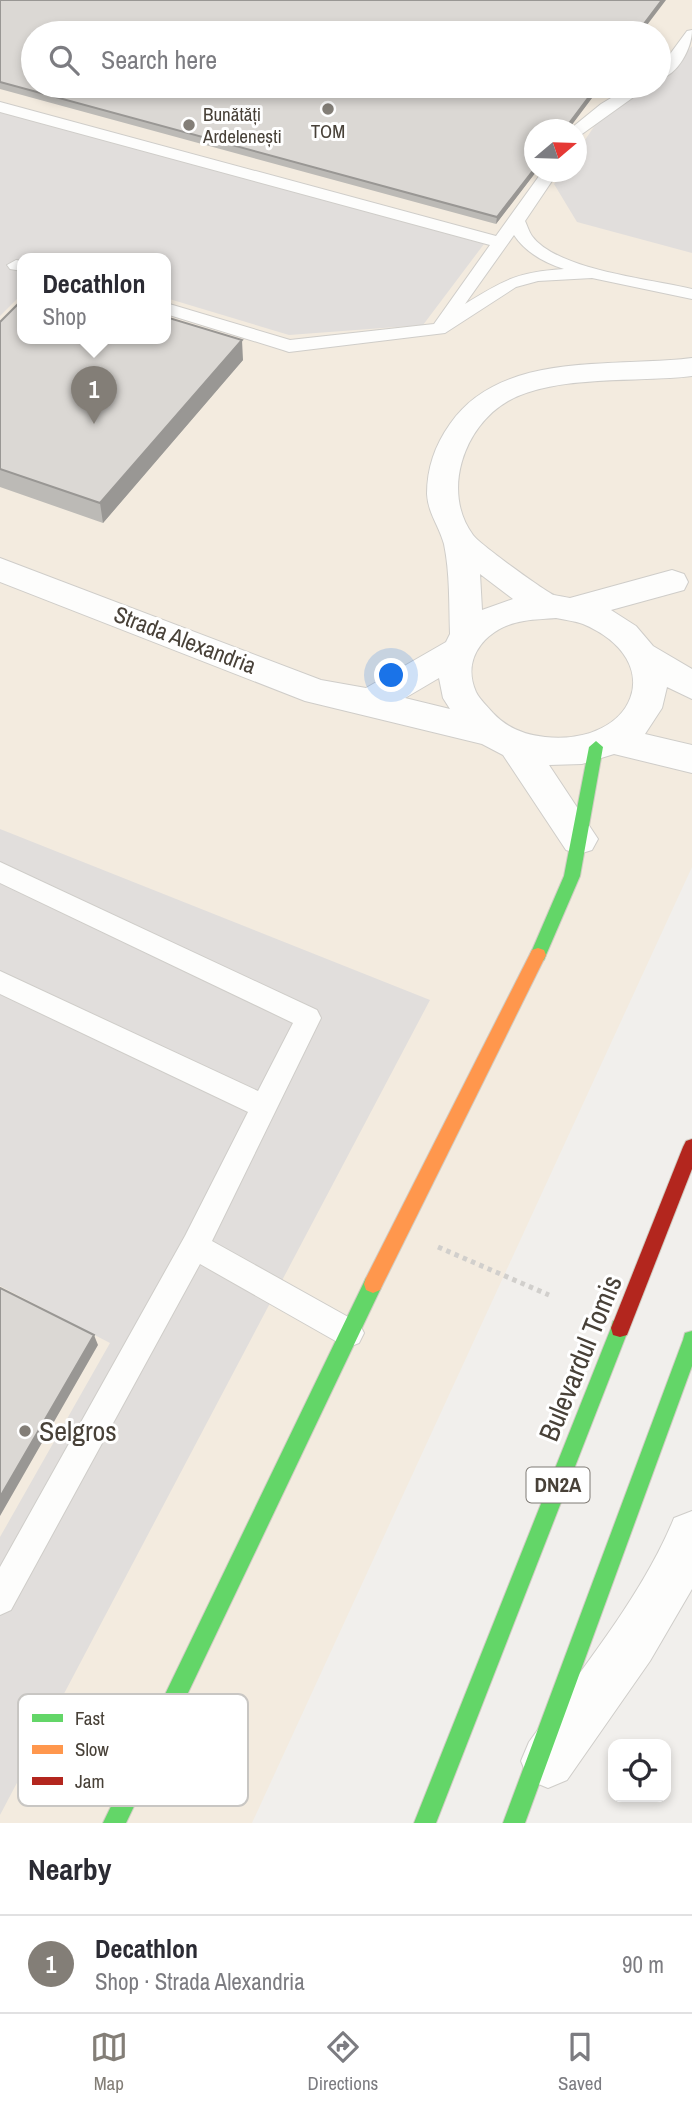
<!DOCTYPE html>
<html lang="en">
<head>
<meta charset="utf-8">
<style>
	body { margin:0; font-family:"Archivo Narrow",sans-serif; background:#f2f2f3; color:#2b2b33 }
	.controls { position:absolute; right:21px; bottom:21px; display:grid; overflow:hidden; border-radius:14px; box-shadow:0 4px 10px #0003 }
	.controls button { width:63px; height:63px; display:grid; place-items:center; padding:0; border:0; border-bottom:2px solid #e1e1e2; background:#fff; color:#2b2b33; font:35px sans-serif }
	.compass { position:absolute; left:524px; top:119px; width:63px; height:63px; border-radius:50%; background:#fff; box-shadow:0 4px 10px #0003; rotate:71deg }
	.you { position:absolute; left:392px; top:676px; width:24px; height:24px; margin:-18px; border:5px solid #fff; border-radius:50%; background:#1a73e8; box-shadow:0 0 0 10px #1a73e833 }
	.badge { display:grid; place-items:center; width:46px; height:46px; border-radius:50%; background:#837e77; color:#fff; font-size:23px; font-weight:700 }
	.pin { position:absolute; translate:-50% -58px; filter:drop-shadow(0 2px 4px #0008) }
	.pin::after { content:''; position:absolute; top:37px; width:24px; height:21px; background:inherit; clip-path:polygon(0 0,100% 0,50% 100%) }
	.popup { position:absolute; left:17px; top:253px; width:154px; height:91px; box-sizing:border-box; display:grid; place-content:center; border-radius:14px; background:#fff; filter:drop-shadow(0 2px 5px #0005); font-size:23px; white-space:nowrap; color:#7c7c81 }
	.popup b { font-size:26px; color:#2b2b33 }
	.popup::after { content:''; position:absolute; left:50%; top:100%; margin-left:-14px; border:14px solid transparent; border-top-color:#fff }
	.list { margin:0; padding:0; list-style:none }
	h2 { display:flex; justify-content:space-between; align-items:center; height:91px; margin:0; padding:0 28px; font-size:30px }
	h2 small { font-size:23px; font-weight:400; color:#7c7c81 }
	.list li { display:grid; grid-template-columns:46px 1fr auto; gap:21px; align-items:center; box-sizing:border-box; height:98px; padding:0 28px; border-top:2px solid #e1e1e2 }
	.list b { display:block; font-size:26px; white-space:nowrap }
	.list p { margin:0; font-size:23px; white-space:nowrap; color:#7c7c81 }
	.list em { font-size:23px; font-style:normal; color:#7c7c81 }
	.icon { flex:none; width:38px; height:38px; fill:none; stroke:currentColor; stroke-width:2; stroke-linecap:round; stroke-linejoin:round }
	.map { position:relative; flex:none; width:692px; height:1823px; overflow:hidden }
	.search { position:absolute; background:#fff; box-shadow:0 4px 10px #0003; left:21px; right:21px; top:21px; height:77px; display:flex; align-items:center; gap:18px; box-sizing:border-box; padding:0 24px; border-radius:38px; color:#7c7c81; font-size:26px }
	.sheet { height:189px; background:#fff }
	nav { display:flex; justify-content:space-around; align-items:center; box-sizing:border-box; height:98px; border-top:2px solid #e1e1e2; background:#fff; font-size:19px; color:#7c7c81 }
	nav a { display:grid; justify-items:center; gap:4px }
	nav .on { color:#837e77 }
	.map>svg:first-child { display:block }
	.commercial { fill:#f3ebdf; fill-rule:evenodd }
	.parking { fill:#e1dedc }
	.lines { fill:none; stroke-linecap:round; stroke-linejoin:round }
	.lane-casing { stroke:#cfcdc9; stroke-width:2 }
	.street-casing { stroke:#cfcdc9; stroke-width:2 }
	.fast-casing { stroke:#d0ccc3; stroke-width:2 }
	.slow-casing { stroke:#d0ccc3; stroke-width:2 }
	.jam-casing { stroke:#d0ccc3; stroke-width:2 }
	.path { stroke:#d1cfcc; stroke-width:5; stroke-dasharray:4.5 4.5; stroke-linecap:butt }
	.lane { fill:#fdfdfc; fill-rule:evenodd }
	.street { fill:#fdfdfc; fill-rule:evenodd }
	.fast { fill:#63d668; fill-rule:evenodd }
	.slow { fill:#ff974d; fill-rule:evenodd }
	.jam { fill:#b3261e; fill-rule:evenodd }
	.wall { fill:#bcbab6 }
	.shaded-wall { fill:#999794 }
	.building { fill:#dbd8d4; stroke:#999794; stroke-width:2 }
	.poi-dot { fill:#837e77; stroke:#fff; stroke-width:2.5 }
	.labels { text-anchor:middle; stroke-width:6; stroke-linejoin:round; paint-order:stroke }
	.far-poi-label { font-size:19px; fill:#484138; stroke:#fff; text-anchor:start }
	.shield { fill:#fff; stroke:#7f7a74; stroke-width:2 }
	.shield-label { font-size:21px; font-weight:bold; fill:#484138 }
	.street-label { font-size:23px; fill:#484138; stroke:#fff }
	.near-street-label { font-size:28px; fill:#484138; stroke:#fff }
	.near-poi-label { font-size:28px; fill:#484138; stroke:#fff; text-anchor:start }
	.key { fill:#fff; stroke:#c8c6c3; stroke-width:2 }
	.key-label { font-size:19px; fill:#484138 }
</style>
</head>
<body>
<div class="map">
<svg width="692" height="1823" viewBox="0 0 692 1823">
	<rect width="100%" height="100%" fill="#f1efec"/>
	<path class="commercial" d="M0 0H692V867L252 1823H0ZM33 33H659V86H33ZM534 130H576V172H534ZM22 258H166V338H22Z"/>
	<path class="parking" d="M692 46V253L577 222 554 184 563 172H576L577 152 599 119 651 86H659V81L672 72Z
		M0 111 484 244 423 325 289 335 166 298V258H22V294L0 316Z
		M0 829 430 1000 0 1815V1537L110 1343 0 1286Z"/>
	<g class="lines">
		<g class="lane-casing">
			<path id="lane" d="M692 30C692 48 678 75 659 79V69L687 31Z
				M631 86H649L582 134 576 136V130H569L601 104Z
				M0 102 496 236 542 172H558L525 221C527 225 529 232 532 236 557 270 651 279 692 289V299L592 278 538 281 516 287 445 333 289 352 283 350 166 314V303L290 340 434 324 490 245 0 112ZM514 235C525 252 545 263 564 269 517 272 504 280 465 304Z
				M16 260 22 261V271L10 269 7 265Z
				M0 862 317 1010 321 1018 212 1241 359 1323 364 1333 359 1343 349 1347 339 1343 200 1264 11 1610 0 1615V1567L185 1236 248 1112 0 994V971L258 1091 293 1023 0 883Z"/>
		</g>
		<g class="street-casing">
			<path id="street" d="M692 358V376C637 383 557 374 508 401 464 426 441 492 473 535 478 543 546 592 554 595 559 596 565 597 570 598L672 570 684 574 688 582 684 590 611 610 636 626 653 646 692 669V699L667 687 662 708 645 734 692 745V773L614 754 582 764 549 765 598 839 592 850 579 854 566 850 503 755 482 744 305 701 0 582V558L321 680 366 688 446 642 450 634C449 604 450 573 444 544 439 526 428 513 427 494 427 468 435 445 450 424 501 350 613 368 692 358ZM480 574 513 599 482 610ZM556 618C565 620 575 621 583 624 670 661 635 746 545 737 525 735 507 728 493 713 488 707 480 700 476 692 460 656 489 626 524 621 535 619 546 619 556 618ZM439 678 443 698 450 709 405 698Z
				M692 1511V1589L650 1661 567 1780 548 1788 529 1780 521 1761 529 1742C578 1674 643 1595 674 1518Z"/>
		</g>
		<g class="fast-casing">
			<path id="fast" d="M596 741 603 747 580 876 546 955 544 960 538 962 532 960 530 955 564 876 589 747Z
				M373 1275 380 1278 382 1284 380 1290 126 1823H103L366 1278Z
				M620 1319 627 1321 629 1328 436 1823H414L611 1328 613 1321Z
				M692 1331V1366L525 1823H503L683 1340 685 1333Z"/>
		</g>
		<g class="slow-casing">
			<path id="slow" d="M538 948 544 950 546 955 380 1290 373 1293 366 1290 364 1284 366 1278 532 950Z"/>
		</g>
		<g class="jam-casing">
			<path id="jam" d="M692 1139V1169L627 1335 620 1337 613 1335 611 1328 683 1147 686 1141Z"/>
		</g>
		<path class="path" d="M438 1247 549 1295"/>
		<use href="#lane" class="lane"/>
		<use href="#street" class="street"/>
		<use href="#fast" class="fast"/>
		<use href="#slow" class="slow"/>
		<use href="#jam" class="jam"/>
	</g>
	<path class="wall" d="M0 0 601 86 496 224 0 89Z
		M0 322 243 360 103 523 0 487Z"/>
	<path class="shaded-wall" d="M662 0H666L641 33H637Z
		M597 86H601L568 130H564Z
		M535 168V172H536L496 224 497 217Z
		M242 340 243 360 103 523 100 503Z
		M94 1335 98 1345 0 1516V1497Z"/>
	<path class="building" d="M0 0H662L637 33H33V86H597L564 130H535V168L497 217 0 82Z
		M22 300V338H166V317L242 340 100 503 0 469V322Z
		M0 1288 94 1335 0 1497Z"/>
	<g class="poi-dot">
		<circle cx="328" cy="109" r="7"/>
		<circle cx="189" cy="125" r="7"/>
		<circle cx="25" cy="1431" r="7"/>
	</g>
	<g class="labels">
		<g class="far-poi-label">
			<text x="203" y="121">Bunătăți<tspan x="203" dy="22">Ardelenești</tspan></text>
			<text x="328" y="138" text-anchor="middle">TOM</text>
		</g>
		<rect class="shield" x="526.5" y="1467.5" width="63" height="35" rx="5"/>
		<g class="shield-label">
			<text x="558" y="1492">DN2A</text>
		</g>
		<g class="street-label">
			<text transform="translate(185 640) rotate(21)" y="8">Strada Alexandria</text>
		</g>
		<g class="near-street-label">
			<text transform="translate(580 1358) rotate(-68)" y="10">Bulevardul Tomis</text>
		</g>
		<g class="near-poi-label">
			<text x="39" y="1441">Selgros</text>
		</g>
	</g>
	<rect x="18" y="1694" width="230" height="112" rx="10" class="key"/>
	<rect x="32" y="1714" width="31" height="8" fill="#63d668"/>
	<rect x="32" y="1745" width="31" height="9" fill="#ff974d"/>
	<rect x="32" y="1777" width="31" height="8" fill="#b3261e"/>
	<g class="key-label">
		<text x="75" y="1725">Fast</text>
		<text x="75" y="1756">Slow</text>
		<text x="75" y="1788">Jam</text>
	</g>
</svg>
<div class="controls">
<button><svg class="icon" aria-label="locate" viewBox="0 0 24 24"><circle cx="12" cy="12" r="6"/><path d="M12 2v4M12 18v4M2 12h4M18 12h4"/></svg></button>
</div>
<svg class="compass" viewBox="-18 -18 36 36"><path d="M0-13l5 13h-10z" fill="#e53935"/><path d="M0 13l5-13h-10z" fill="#7c7c81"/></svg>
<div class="you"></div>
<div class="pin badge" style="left:94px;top:424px">1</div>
<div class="popup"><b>Decathlon</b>Shop</div>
<div class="search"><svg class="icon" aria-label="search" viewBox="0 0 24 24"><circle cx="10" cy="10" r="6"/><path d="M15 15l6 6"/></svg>Search here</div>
</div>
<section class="sheet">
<h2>Nearby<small></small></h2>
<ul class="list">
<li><span class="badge">1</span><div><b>Decathlon</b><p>Shop · Strada Alexandria</p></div><em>90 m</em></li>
</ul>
</section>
<nav>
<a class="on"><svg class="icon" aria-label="map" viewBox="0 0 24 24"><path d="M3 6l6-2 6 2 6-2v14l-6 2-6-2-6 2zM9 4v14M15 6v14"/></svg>Map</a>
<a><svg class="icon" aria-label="directions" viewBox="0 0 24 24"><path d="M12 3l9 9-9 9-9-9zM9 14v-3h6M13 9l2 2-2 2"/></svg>Directions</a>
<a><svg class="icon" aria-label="saved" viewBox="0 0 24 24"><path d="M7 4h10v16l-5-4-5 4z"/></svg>Saved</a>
</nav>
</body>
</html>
